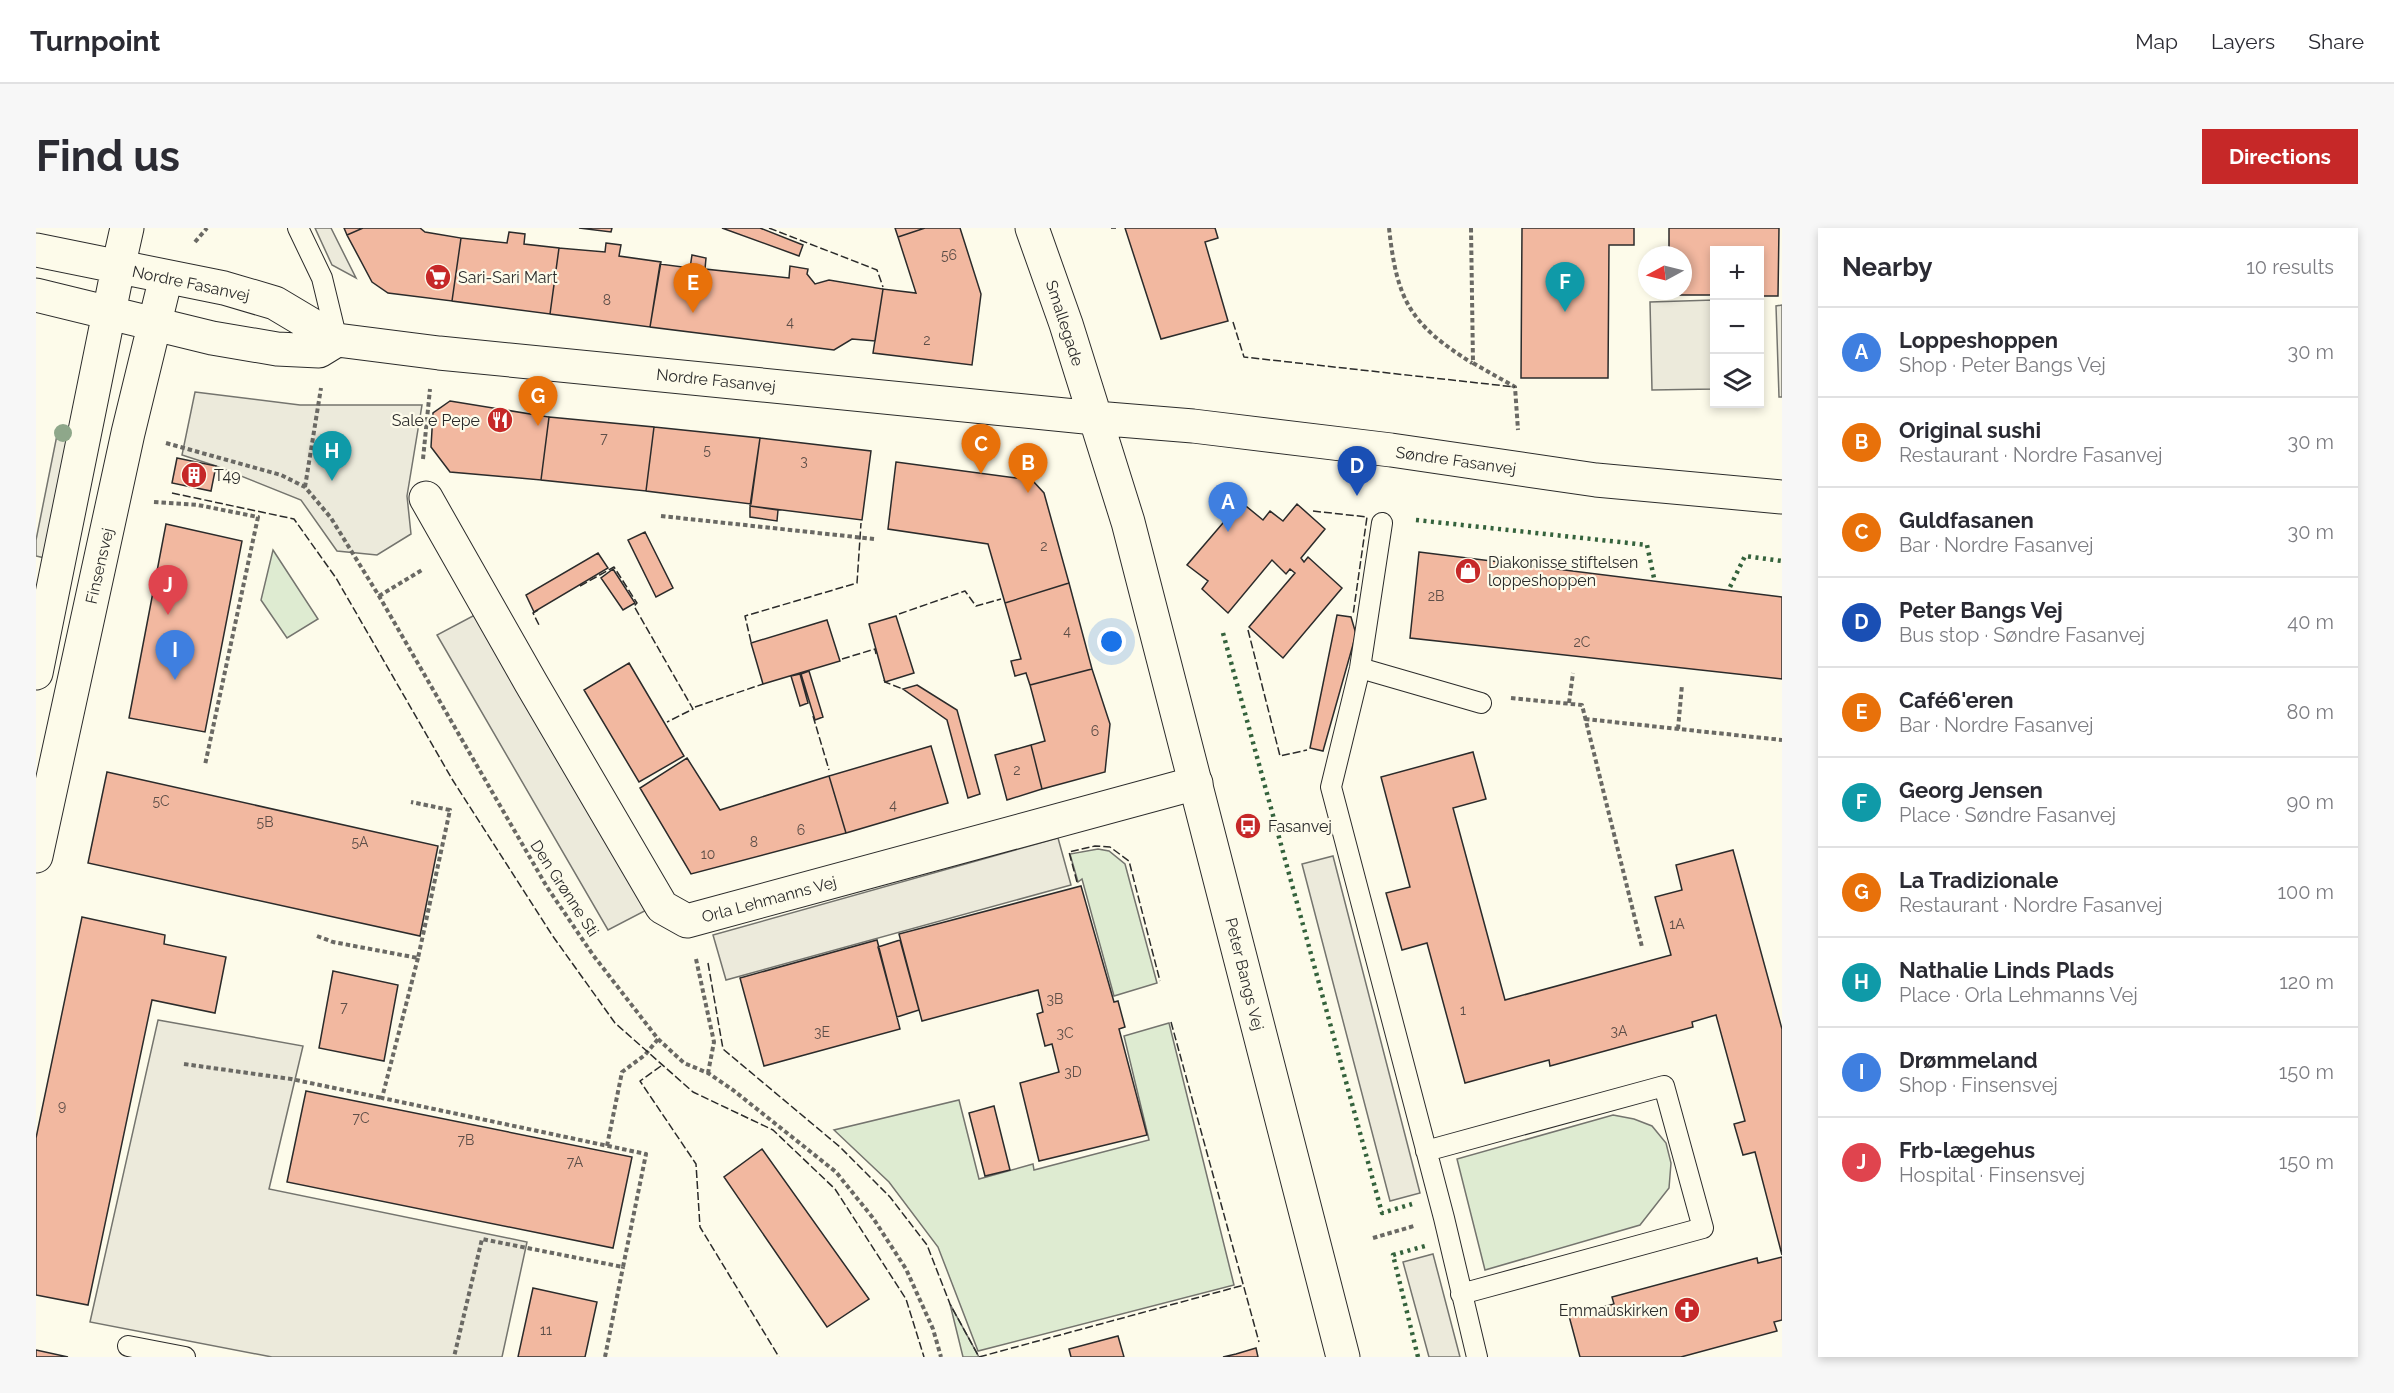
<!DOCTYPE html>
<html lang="en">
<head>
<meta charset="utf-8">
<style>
	body { margin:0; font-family:Raleway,sans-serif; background:#f7f7f7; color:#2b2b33 }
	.controls { position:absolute; right:18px; top:18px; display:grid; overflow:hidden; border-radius:0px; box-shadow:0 3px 9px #0003 }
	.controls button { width:54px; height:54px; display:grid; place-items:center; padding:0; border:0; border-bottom:2px solid #e1e1e2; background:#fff; color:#2b2b33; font:30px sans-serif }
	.compass { position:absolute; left:1602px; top:18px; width:54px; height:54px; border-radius:50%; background:#fff; box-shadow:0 3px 9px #0003; rotate:263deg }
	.you { position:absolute; left:1076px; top:414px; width:21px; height:21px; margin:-15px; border:4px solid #fff; border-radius:50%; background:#1a73e8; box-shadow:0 0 0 9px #1a73e833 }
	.badge { display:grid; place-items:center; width:39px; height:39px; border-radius:50%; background:#c62828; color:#fff; font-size:20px; font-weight:700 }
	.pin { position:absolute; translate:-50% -50px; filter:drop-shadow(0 2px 3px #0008) }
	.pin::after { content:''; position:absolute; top:32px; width:21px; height:18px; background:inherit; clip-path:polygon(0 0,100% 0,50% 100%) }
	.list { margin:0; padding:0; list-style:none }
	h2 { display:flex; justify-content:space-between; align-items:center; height:78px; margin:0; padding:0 24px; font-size:26px }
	h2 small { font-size:20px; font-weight:400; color:#7c7c81 }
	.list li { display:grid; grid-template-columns:39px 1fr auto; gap:18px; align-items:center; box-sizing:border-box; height:90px; padding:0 24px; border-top:2px solid #e1e1e2 }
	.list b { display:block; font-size:22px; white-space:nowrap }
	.list p { margin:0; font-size:20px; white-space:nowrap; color:#7c7c81 }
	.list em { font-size:20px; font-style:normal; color:#7c7c81 }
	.icon { flex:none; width:33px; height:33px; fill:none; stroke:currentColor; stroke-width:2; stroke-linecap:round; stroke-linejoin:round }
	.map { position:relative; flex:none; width:1746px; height:1129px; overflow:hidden; border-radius:0px }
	header { display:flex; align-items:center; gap:36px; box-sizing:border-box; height:84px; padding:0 30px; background:#fff; border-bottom:2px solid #e1e1e2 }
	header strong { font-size:28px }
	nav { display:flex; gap:33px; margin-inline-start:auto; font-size:21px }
	.intro { display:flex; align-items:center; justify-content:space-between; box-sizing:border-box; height:144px; padding:0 36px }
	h1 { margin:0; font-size:42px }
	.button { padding:15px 27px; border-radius:0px; background:#c62828; color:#fff; font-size:21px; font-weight:700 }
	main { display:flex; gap:36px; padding:0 36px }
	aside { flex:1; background:#fff; border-radius:0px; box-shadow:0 3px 9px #0003 }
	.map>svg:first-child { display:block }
	.green { fill:#deebd1; stroke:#74746e; stroke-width:1.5 }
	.parking { fill:#eceadb; stroke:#74746e; stroke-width:1.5 }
	.building { fill:#f2b8a0; stroke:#2b2b2b; stroke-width:1.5 }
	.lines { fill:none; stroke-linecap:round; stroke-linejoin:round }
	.lane-casing { stroke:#2b2b2b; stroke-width:22 }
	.street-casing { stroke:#2b2b2b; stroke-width:35 }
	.secondary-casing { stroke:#2b2b2b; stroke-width:35 }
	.path { stroke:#6a6964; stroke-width:4; stroke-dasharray:4.5 3; stroke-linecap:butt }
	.lane { stroke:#fdfbea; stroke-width:20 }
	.street { stroke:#fdfbea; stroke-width:33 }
	.secondary { stroke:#fdfbea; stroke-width:33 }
	.hedge { stroke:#34623c; stroke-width:4.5; stroke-dasharray:3 4.5; stroke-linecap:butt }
	.fence { stroke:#2b2b2b; stroke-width:1.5; stroke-dasharray:8 3; stroke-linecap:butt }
	.tree { fill:#8ea78a }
	.labels { text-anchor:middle; stroke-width:4.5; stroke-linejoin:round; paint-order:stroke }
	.number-label { font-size:14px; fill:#5d4e48 }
	.poi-label { font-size:16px; fill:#2b2b2b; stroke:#fdfbea; text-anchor:start }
	.street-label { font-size:16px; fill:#2b2b2b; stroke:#fdfbea }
</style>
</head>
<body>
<header>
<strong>Turnpoint</strong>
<nav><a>Map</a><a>Layers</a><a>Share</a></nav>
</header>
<div class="intro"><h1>Find us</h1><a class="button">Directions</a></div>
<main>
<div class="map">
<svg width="1746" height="1129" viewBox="0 0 1746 1129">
	<rect width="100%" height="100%" fill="#fdfbea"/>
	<path class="green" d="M237 322 282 391 251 410 225 372Z
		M1062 621 1073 623 1089 636 1121 755 1078 768 1046 651 1042 654 1034 626Z
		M1133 795 1198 1057 942 1123 902 1019 853 954 798 902 923 872 943 951 997 936 998 942 1113 912 1088 808Z
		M1577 887 1598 891 1616 898 1630 915 1635 935 1633 960 1604 997 1449 1042 1421 931Z
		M914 1076 943 1129H927Z"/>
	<path class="parking" d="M279 0H295L320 50 296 37Z
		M1678 72V161L1616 162 1614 74Z
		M1746 77V169H1743L1740 78Z
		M159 164 264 177H386L371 268 375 306 341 327 301 323 265 272 180 238 146 227Z
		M21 207 33 210 9 330 0 328V312Z
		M452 380 624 675 572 702 401 407Z
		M1022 610 1035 657 690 752 677 707Z
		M1297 628 1384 965 1354 973 1266 636Z
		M122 792 267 818 233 961 491 1014 466 1129H236L54 1094Z
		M1397 1026 1424 1129H1393L1367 1034Z"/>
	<path class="building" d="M308 0H327L311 7Z
		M327 0H384L389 4 425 10 416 73 352 65 336 54 311 7Z
		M543 0H576L575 4Z
		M686 0H724L767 17 763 28Z
		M859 0H889L862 9Z
		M889 0H924L945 66 936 137 837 125 847 61 880 65 862 9Z
		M1089 0H1179L1182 10 1169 14 1192 93 1125 111Z
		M1486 0H1598V17H1573L1572 150H1485Z
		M1633 0H1743L1742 68H1724V22H1678V67H1633V63H1647V27H1633Z
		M473 4 489 6 488 16 523 20 514 86 416 73 425 10 471 15Z
		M570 15 585 17 583 28 625 34 614 99 514 86 523 20 569 24Z
		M656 27 670 30 669 41 753 50 754 38 772 41 771 46 779 56 793 52 847 61 839 113 816 111 798 122 614 99 624 36 654 40Z
		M414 173 513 189 505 252 414 244 395 219 397 185Z
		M513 189 618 199 610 263 505 252Z
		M618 199 724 210 715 276 610 263Z
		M724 210 835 223 826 292 714 278Z
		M141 230 180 238 175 263 136 255Z
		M860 234 996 252 1008 265 1033 355 969 375 952 316 852 301Z
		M1205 274 1227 292 1234 283 1247 293 1261 276 1289 301 1265 330 1268 334 1272 329 1306 360 1247 430 1213 399 1259 345 1254 341 1250 346 1236 332 1192 385 1166 361 1172 353 1151 337Z
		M714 278 742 282 741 293 714 289Z
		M130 296 206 313 169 504 93 490Z
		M609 304 637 360 620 369 592 312Z
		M1383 324 1746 369V451L1374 410Z
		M562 325 572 340 498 384 490 367Z
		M577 341 599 375 587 382 565 350Z
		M1033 355 1056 441 994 457 990 445 979 448 975 433 985 431 969 375Z
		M1301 387 1315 389 1320 406 1287 523 1274 520Z
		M860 388 878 445 849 454 833 396Z
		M791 392 804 433 727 456 715 415Z
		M593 435 648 528 603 554 548 462Z
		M1056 441 1074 496 1069 544 1006 561 995 517 1009 513 994 457Z
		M773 443 787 489 779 492 765 446Z
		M764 446 772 475 764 478 755 448Z
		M881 457 921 482 944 566 932 570 911 492 867 461Z
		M995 517 1006 561 971 572 959 527Z
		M895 518 912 575 810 605 793 548Z
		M1437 524 1450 571 1417 580 1469 772 1635 727 1619 669 1646 662 1640 637 1697 622 1746 801V1027L1719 924 1707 927 1698 896 1709 893 1680 787 1656 794 1657 799 1514 838 1513 832 1429 855 1391 715 1366 722 1350 665 1374 659 1345 549Z
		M651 530 684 582 793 548 810 605 655 646 604 560Z
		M71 544 402 618 384 708 52 635Z
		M1045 658 1078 774 1082 773 1089 799 1083 801 1111 907 1003 933 984 855 1023 844 1016 816 1009 818 1001 786 1007 784 1002 762 886 793 863 706Z
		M46 689 129 707 128 716 190 729 179 785 116 772 52 1077 0 1067V910Z
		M841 712 864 801 728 838 704 750Z
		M864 712 883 782 861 789 842 719Z
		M297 743 362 757 348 833 283 820Z
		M270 863 596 929 577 1020 251 954Z
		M958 878 974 942 949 948 933 885Z
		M726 921 833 1071 791 1099 688 949Z
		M1746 1029V1092L1738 1094 1741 1103 1645 1129H1544L1533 1088 1578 1076 1576 1069 1721 1030 1722 1035Z
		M497 1060 561 1074 549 1129H482Z
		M1082 1108 1088 1129H1035L1033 1121Z
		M1220 1120 1222 1129H1187L1200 1126Z
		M0 1122 32 1129H0Z"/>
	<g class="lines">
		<g class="lane-casing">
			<path id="lane" d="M262 0 286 50 301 112
				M1346 295 1324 440 1295 559 1408 990 1441 1129
				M1324 440 1445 475
				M1390 923 1628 858 1667 1000 1425 1066
				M92 1118 149 1129"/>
		</g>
		<g class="street-casing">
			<path id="street" d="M82 40 91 0
				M390 270 495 455 626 679 651 693 1160 555"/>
		</g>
		<g class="secondary-casing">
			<path id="secondary" d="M996 0 1030 96 1092 294 1307 1129
				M0 22 188 60 239 75 301 112 403 125 1059 190 1157 198 1355 222 1560 252 1746 269
				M0 67 176 110 241 121 283 123 301 112
				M0 445 82 40
				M0 628 92 205 130 49"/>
		</g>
		<path class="path" d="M1353 0C1361 73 1374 96 1436 135
			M1435 0 1437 135 1479 159 1482 202
			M159 14 171 0
			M130 215 245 247 269 259 295 290 343 368 511 659 557 727 622 811 648 835 672 845 697 862 800 944 837 990 870 1041 897 1101 905 1129
			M387 231 394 161
			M269 259 285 160
			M118 274 162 277 222 289 169 537
			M625 288 838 311
			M343 368 386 342
			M1475 470 1546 477 1606 719
			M1533 475 1537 445
			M1549 491 1746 512
			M1642 501 1646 457
			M281 708 297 714 382 730 414 582 375 574
			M382 730 346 870 610 926 587 1039 446 1011 418 1129
			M660 731 678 814 672 845
			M148 836 255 851 346 870
			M571 918 586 844 609 827 622 811
			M1337 1010 1378 998
			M569 1129 587 1039"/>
		<use href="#lane" class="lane"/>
		<use href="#street" class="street"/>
		<use href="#secondary" class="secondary"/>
		<path class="hedge" d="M1380 292 1611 317 1618 350
			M1694 359 1709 328 1746 333
			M1187 405 1346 985 1376 976
			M1382 1129 1357 1027 1389 1018"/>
		<path class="fence" d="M733 0 841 42 847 59
			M1075 0H1080
			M1197 94 1208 129 1479 159
			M136 265 258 291 300 350 416 551 516 707 579 795 657 864 737 902 799 961 870 1071 888 1129
			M1277 283 1331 289 1317 387
			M544 358 578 339 601 375 598 378 657 481 631 494
			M502 382 497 385 504 399
			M863 386 929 363 940 378 965 371
			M1212 402 1244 528 1271 522
			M715 414 709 388 821 355 825 295
			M806 431 839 421 840 426
			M848 452 849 454 867 461
			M659 479 727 456
			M777 488 793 542
			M1041 654 1033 624 1059 618 1074 619 1093 633 1124 753
			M672 735 687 821 804 919 854 969 891 1017 914 1076 943 1129
			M1135 794 1223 1114
			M625 838 604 853 660 936 664 999 743 1129
			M943 1129 1208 1057"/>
	</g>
	<circle class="tree" cx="27" cy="205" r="9"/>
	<defs>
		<g id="supermarket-disc" transform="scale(1.35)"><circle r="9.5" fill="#c62828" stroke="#fdfbea"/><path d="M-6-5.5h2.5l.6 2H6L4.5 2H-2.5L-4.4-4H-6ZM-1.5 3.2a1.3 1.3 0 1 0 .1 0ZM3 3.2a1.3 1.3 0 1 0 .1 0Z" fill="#fff"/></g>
		<g id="restaurant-disc" transform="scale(1.35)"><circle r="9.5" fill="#c62828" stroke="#fdfbea"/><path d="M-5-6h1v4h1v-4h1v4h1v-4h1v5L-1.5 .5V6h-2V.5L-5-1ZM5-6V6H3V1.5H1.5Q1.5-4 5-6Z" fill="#fff"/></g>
		<g id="building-disc" transform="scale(1.35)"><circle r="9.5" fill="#c62828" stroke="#fdfbea"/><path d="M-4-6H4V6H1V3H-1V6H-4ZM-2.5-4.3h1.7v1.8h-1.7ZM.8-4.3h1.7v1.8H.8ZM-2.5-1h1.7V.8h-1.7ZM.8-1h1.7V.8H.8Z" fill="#fff"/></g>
		<g id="shop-disc" transform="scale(1.35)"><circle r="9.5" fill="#c62828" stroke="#fdfbea"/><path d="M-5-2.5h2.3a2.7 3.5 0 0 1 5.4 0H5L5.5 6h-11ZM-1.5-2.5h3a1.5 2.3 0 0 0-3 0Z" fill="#fff"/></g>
		<g id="bus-disc" transform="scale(1.35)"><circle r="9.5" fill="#c62828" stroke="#fdfbea"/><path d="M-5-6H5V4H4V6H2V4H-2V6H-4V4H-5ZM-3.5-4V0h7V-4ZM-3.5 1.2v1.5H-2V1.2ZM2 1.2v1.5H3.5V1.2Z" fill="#fff"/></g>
		<g id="church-disc" transform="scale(1.35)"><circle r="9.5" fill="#c62828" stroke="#fdfbea"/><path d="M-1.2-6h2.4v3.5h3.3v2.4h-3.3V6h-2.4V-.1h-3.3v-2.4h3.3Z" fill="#fff"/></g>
	</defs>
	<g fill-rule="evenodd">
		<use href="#supermarket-disc" x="402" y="49"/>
		<use href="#restaurant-disc" x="464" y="192"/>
		<use href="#building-disc" x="158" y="247"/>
		<use href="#shop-disc" x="1432" y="343"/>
		<use href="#bus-disc" x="1212" y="598"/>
		<use href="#church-disc" x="1651" y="1082"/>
	</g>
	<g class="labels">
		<g class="number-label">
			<text x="913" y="32">56</text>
			<text x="571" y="77">8</text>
			<text x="754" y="99">4</text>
			<text x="891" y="117">2</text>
			<text x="568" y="215">7</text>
			<text x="671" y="227">5</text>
			<text x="768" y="238">3</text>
			<text x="1008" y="323">2</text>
			<text x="1400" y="373">2B</text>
			<text x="1031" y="408">4</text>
			<text x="1546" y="419">2C</text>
			<text x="1059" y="508">6</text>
			<text x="981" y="547">2</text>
			<text x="125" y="578">5C</text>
			<text x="857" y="582">4</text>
			<text x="229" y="599">5B</text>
			<text x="765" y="607">6</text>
			<text x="324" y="619">5A</text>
			<text x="718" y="619">8</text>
			<text x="672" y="631">10</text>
			<text x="1641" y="701">1A</text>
			<text x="1019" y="776">3B</text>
			<text x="308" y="784">7</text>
			<text x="1427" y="787">1</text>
			<text x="1583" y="808">3A</text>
			<text x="786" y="809">3E</text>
			<text x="1029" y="810">3C</text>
			<text x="1037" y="849">3D</text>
			<text x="26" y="883">9</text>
			<text x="325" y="895">7C</text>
			<text x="430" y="917">7B</text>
			<text x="539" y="939">7A</text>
			<text x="510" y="1107">11</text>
		</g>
		<g class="poi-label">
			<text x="422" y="55">Sari-Sari Mart</text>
			<text x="444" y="198" text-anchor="end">Sale e Pepe</text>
			<text x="178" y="253">T49</text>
			<text x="1452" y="340">Diakonisse stiftelsen<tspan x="1452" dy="18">loppeshoppen</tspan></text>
			<text x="1232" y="604">Fasanvej</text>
			<text x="1632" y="1088" text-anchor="end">Emmauskirken</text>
		</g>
		<g class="street-label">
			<text transform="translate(155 55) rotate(12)" y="6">Nordre Fasanvej</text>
			<text transform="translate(1029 95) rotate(72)" y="6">Smallegade</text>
			<text transform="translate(680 152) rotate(6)" y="6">Nordre Fasanvej</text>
			<text transform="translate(1420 232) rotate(8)" y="6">Søndre Fasanvej</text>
			<text transform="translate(63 338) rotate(-77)" y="6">Finsensvej</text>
			<text transform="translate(529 660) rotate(57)" y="6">Den Grønne Sti</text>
			<text transform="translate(733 671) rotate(-15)" y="6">Orla Lehmanns Vej</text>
			<text transform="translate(1209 746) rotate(76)" y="6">Peter Bangs Vej</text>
		</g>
	</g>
</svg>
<div class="controls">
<button>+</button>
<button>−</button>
<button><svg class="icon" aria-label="layers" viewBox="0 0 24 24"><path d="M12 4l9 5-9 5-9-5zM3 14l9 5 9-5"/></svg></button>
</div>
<svg class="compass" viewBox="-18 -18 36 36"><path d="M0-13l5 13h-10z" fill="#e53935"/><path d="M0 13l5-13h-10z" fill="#7c7c81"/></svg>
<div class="you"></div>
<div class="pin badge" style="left:1192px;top:304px;background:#3f7fe0">A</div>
<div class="pin badge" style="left:992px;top:265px;background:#e8710a">B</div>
<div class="pin badge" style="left:945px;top:246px;background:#e8710a">C</div>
<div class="pin badge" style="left:1321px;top:268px;background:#1a4fb4">D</div>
<div class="pin badge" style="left:657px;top:85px;background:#e8710a">E</div>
<div class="pin badge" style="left:1529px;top:84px;background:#0f9aa8">F</div>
<div class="pin badge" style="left:502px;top:198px;background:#e8710a">G</div>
<div class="pin badge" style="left:296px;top:253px;background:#0f9aa8">H</div>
<div class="pin badge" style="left:139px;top:452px;background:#3f7fe0">I</div>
<div class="pin badge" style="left:132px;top:387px;background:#e0444e">J</div>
</div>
<aside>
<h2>Nearby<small>10 results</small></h2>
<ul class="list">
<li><span class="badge" style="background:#3f7fe0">A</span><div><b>Loppeshoppen</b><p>Shop · Peter Bangs Vej</p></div><em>30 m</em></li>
<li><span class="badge" style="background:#e8710a">B</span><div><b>Original sushi</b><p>Restaurant · Nordre Fasanvej</p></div><em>30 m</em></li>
<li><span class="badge" style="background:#e8710a">C</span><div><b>Guldfasanen</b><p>Bar · Nordre Fasanvej</p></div><em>30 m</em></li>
<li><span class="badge" style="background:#1a4fb4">D</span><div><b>Peter Bangs Vej</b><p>Bus stop · Søndre Fasanvej</p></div><em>40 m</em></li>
<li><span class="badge" style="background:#e8710a">E</span><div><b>Café6'eren</b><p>Bar · Nordre Fasanvej</p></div><em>80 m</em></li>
<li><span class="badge" style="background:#0f9aa8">F</span><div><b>Georg Jensen</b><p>Place · Søndre Fasanvej</p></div><em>90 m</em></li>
<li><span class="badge" style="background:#e8710a">G</span><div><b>La Tradizionale</b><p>Restaurant · Nordre Fasanvej</p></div><em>100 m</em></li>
<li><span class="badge" style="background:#0f9aa8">H</span><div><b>Nathalie Linds Plads</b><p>Place · Orla Lehmanns Vej</p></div><em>120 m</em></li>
<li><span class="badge" style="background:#3f7fe0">I</span><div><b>Drømmeland</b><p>Shop · Finsensvej</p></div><em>150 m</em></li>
<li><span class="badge" style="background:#e0444e">J</span><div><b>Frb-lægehus</b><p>Hospital · Finsensvej</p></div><em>150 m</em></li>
</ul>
</aside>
</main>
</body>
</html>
